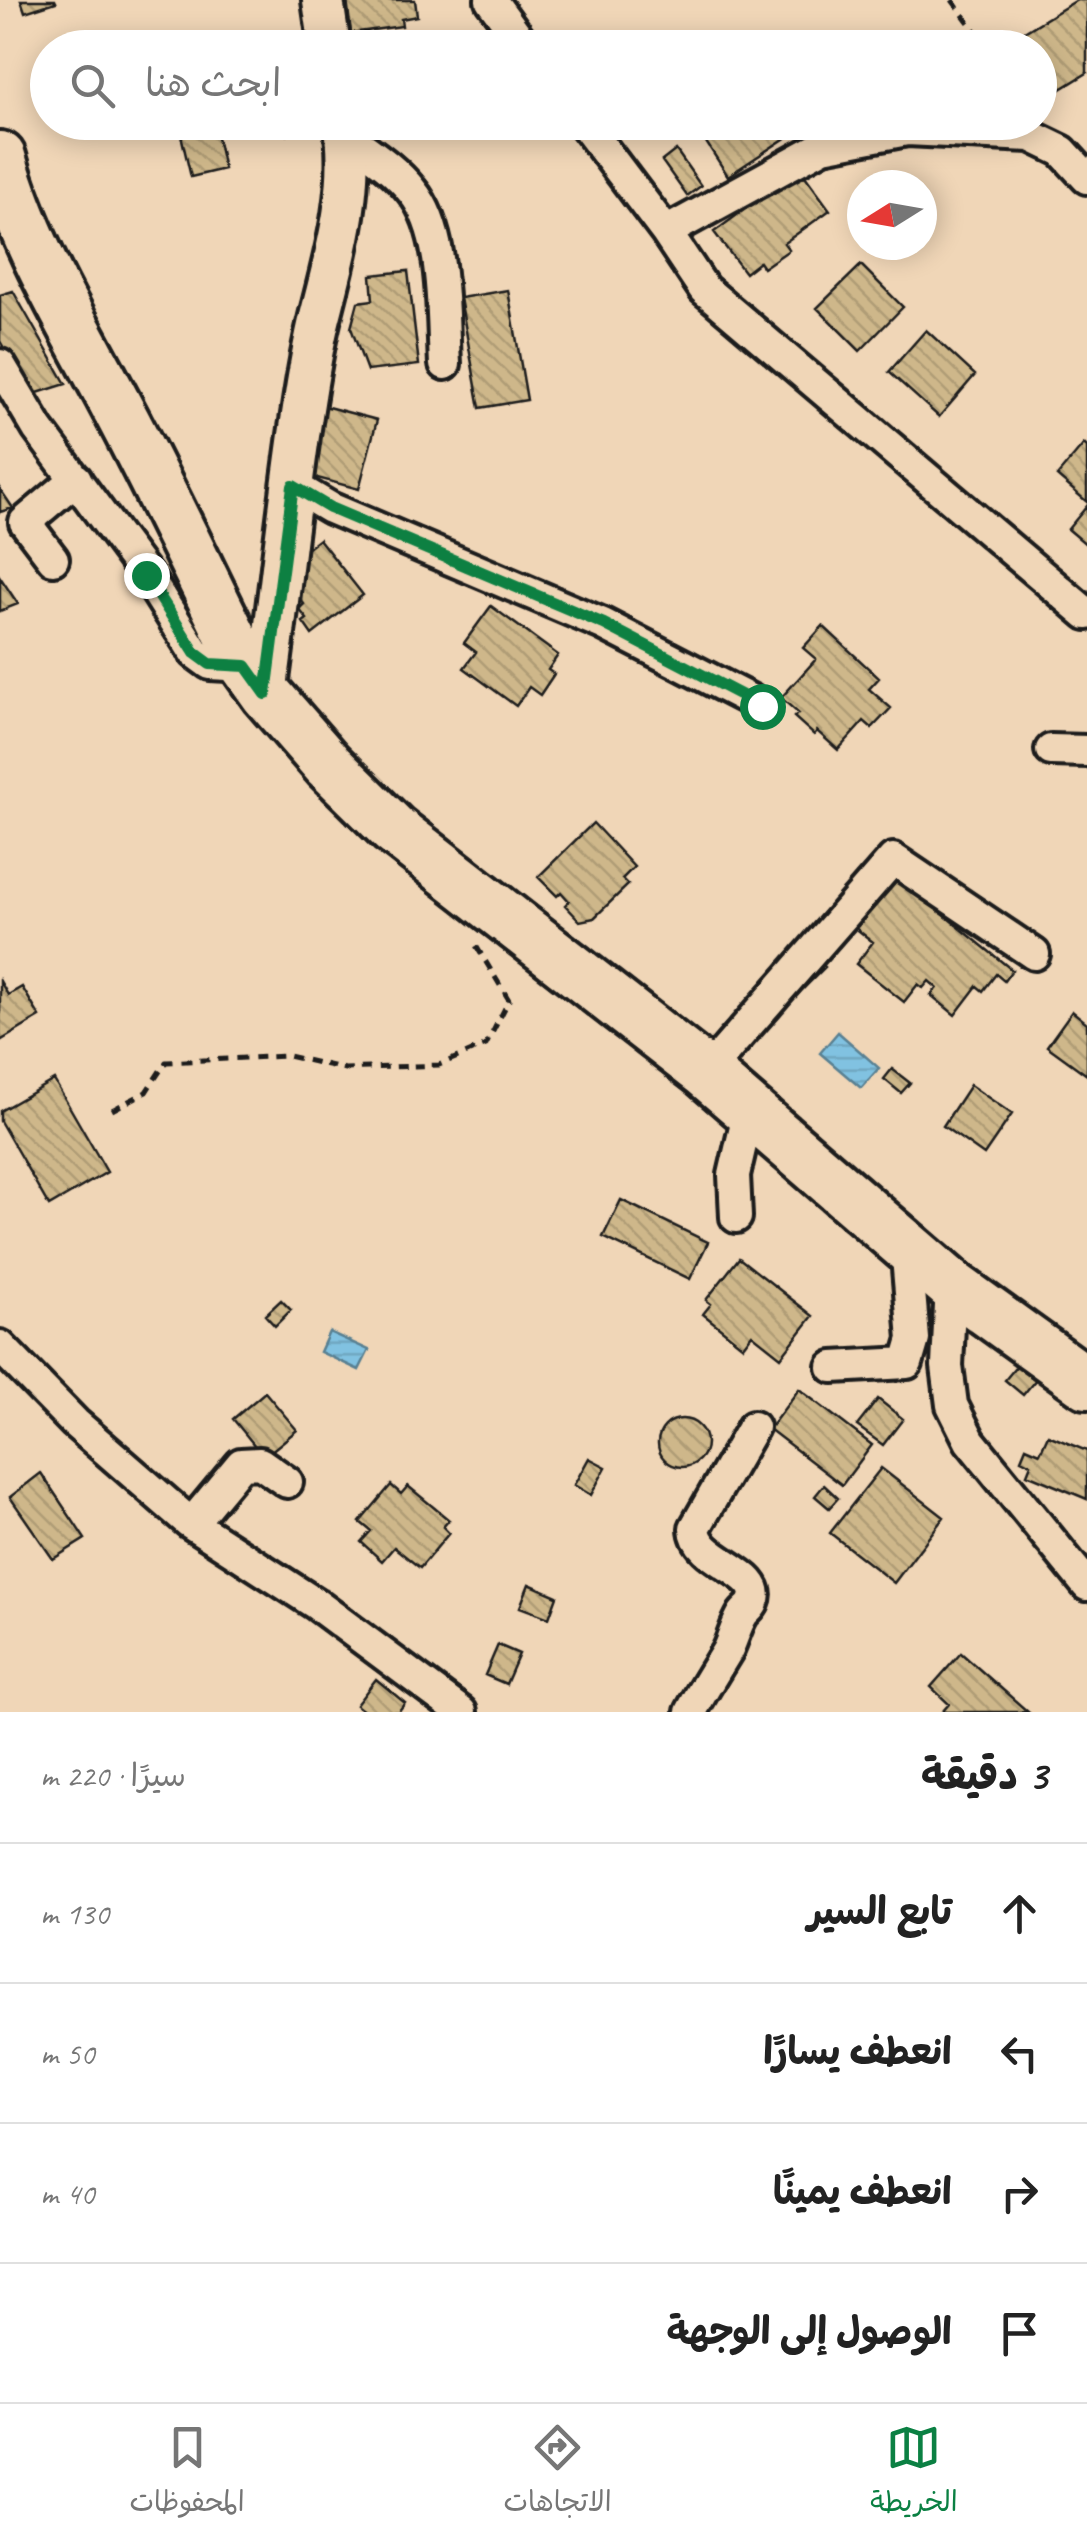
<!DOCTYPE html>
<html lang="ar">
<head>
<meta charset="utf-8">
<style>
	body { margin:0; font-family:Caveat,"Playpen Sans Arabic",sans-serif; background:#f2f2f2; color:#222; direction:rtl }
	.compass { position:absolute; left:847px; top:170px; width:90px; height:90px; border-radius:50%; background:#fff; box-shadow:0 5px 25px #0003; rotate:259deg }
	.stop { position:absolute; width:30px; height:30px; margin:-22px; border:8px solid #0b8043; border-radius:50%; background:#fff }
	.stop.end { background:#0b8043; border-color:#fff; box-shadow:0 2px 10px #0008 }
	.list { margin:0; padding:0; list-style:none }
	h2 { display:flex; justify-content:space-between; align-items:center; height:130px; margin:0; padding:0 40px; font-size:42px }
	h2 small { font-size:32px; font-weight:400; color:#767676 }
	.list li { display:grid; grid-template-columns:65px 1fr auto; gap:30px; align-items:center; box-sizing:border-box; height:140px; padding:0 40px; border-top:2px solid #e0e0e0 }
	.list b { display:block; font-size:38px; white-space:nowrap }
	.list em { font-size:32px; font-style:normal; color:#767676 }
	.icon { flex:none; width:55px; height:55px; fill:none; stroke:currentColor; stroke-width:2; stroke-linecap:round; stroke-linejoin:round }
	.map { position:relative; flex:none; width:1087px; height:1712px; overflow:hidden; direction:ltr }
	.search { position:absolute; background:#fff; box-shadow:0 5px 25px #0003; left:30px; right:30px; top:30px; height:110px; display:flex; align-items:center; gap:25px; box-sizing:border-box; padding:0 35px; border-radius:55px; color:#767676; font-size:38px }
	.sheet { height:690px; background:#fff }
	nav { display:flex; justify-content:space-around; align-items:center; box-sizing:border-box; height:140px; border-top:2px solid #e0e0e0; background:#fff; font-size:28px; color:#767676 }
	nav a { display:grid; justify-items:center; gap:5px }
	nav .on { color:#0b8043 }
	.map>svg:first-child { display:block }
	.water { fill:url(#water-rules); stroke:#598092; stroke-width:2.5 }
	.building { fill:url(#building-back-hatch); stroke:#1c1c1c; stroke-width:2.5 }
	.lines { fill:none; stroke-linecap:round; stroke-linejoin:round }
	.minor-casing { stroke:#1c1c1c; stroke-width:38 }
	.tertiary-casing { stroke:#1c1c1c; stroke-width:48 }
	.primary-casing { stroke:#1c1c1c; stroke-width:58 }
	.path { stroke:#1c1c1c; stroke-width:5; stroke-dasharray:10 8; stroke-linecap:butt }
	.minor { stroke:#f0d6b7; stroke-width:30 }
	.tertiary { stroke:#f0d6b7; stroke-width:40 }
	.primary { stroke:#f0d6b7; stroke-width:50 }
	.route { stroke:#0b8043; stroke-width:12 }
</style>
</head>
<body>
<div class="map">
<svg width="1087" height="1712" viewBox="0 0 1087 1712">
	<defs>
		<pattern id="water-rules" width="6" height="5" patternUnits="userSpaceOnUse" patternTransform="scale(2.5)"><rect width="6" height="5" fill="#81c2e1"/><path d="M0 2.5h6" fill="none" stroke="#6fa6c0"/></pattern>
		<pattern id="building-back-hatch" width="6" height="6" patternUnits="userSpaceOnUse" patternTransform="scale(2.5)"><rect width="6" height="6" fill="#ceb78a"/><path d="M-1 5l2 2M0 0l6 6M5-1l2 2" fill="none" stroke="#b09d76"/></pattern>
	</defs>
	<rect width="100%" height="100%" fill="#f0d6b7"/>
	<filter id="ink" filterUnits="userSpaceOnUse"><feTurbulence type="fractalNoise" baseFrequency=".01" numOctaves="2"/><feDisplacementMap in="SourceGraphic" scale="20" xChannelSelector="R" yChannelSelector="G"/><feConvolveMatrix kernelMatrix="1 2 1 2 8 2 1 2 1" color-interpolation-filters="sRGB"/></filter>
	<g filter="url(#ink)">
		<path class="water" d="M838 1032 879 1068 861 1088 820 1053Z
			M329 1332 369 1350 359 1370 320 1352Z"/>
		<path class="building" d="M21 0H55L56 2 25 12Z
			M347 0H415L417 16 401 19 402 26 351 33Z
			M1077 0H1087V73L1040 102V48L1003 45Z
			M178 122H240L215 128 224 169 191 177Z
			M284 122H310L311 128 287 135Z
			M693 122H799L802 127 728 176Z
			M676 150 701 186 687 196 662 161Z
			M800 169 830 210 784 243 789 250 763 268 759 262 745 273 714 232Z
			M861 265 903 307 860 351 817 308Z
			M408 271 419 365 367 371 351 328 358 302 373 300 371 275Z
			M508 290 527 400 480 408 460 298Z
			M13 291 66 384 31 395 0 341V295Z
			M926 330 975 375 939 417 889 372Z
			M324 406 377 420 359 489 302 474Z
			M1084 444 1087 447V502L1057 476Z
			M0 489 13 508 0 512Z
			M1087 506V545L1068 529Z
			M319 539 363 595 312 635 303 622 307 619 299 609 304 604 294 590 287 564Z
			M0 577 18 604 0 611Z
			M491 606 558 655 548 670 554 674 540 695 529 687 516 706 464 668 476 652 464 643Z
			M823 626 879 678 869 689 891 708 872 728 864 721 838 750 817 731 814 735 794 717 798 713 781 698 816 659 803 648Z
			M593 823 634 867 622 879 628 885 594 918 580 921 565 905 569 901 561 892 557 896 538 877Z
			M890 871 1012 970 1004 981 996 974 983 991 977 986 955 1015 931 995 937 988 929 981 923 988 918 984 904 1002 856 964 873 942 849 923Z
			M813 956 825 967 796 996 785 986Z
			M0 981 8 995 22 987 40 1017 0 1041Z
			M1072 1011 1087 1023V1075L1047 1046Z
			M892 1069 910 1083 901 1093 884 1079Z
			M54 1080 107 1172 49 1206 0 1121V1111Z
			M970 1085 1012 1114 984 1155 943 1126Z
			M621 1200 708 1242 690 1279 603 1237Z
			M739 1258 813 1316 781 1357 752 1334 743 1346 703 1314 711 1304 706 1300Z
			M281 1300 291 1310 275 1326 265 1315Z
			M1019 1363 1037 1378 1023 1395 1005 1380Z
			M799 1389 872 1445 842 1485 769 1429Z
			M265 1392 297 1430 264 1457 233 1419Z
			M878 1399 903 1419 883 1445 857 1426Z
			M658 1443a24 24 0 1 1 48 0a24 24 0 1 1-48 0Z
			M1048 1435 1087 1451V1499L1027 1474 1031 1464 1021 1459 1026 1447 1040 1453Z
			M589 1458 606 1467 591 1495 574 1485Z
			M881 1468 944 1517 894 1583 830 1533Z
			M41 1473 85 1539 53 1559 10 1497Z
			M391 1485 401 1494 408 1486 449 1520 443 1527 449 1533 420 1568 394 1547 382 1561 361 1542 371 1531 360 1522Z
			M824 1485 838 1498 829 1508 815 1496Z
			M529 1584 557 1596 549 1618 520 1607Z
			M498 1645 519 1654 506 1684 485 1675Z
			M961 1653 1028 1712H942L949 1704 931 1687Z
			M376 1679 405 1703 398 1712H365L356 1705Z"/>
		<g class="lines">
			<g class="minor-casing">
				<path id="minor" d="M491 0 526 48
					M583 122 666 232 704 289 1087 614
					M347 136C370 153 394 168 412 191 446 232 442 313 445 364
					M666 232 823 146 907 130 1031 136 1062 151 1087 178
					M0 365 38 429 146 575 195 653 210 664 246 666
					M293 486 330 508 603 624 762 706
					M53 559 25 522 76 479
					M1051 750 1087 751
					M706 1073 893 859 1034 954
					M736 1217 734 1175 749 1110
					M951 1285 947 1366 952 1405 970 1441 1087 1585
					M0 1346 75 1423 189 1522 316 1604 461 1712
					M833 1367 907 1363 914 1339 906 1245
					M192 1523 241 1464 260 1463 287 1482
					M691 1712C702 1691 715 1671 727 1651 733 1639 736 1625 743 1614 746 1610 751 1607 753 1602 766 1571 696 1563 695 1528L753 1427"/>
			</g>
			<g class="tertiary-casing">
				<path id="tertiary" d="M323 0 330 48
					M266 694C279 601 288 507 302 415 307 382 312 349 320 317 335 258 356 184 344 122"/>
			</g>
			<g class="primary-casing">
				<path id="primary" d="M0 157C25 247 77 330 120 413 164 496 204 582 246 666L266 694 328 765 393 829 706 1073 951 1285 1087 1383"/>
			</g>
			<path class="path" d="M952 0 988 48
				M112 1110 146 1092 166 1062 288 1056 345 1069 439 1065 486 1045 509 1000 475 944"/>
			<use href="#minor" class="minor"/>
			<use href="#tertiary" class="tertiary"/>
			<use href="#primary" class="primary"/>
		</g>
	</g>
	<g class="lines" filter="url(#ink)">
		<path class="route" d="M146 575 195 653 210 664 246 666 266 694 293 486 330 508 604 624 762 706"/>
	</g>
</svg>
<svg class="compass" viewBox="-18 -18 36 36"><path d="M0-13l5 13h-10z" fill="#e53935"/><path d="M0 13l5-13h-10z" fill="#767676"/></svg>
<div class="stop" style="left:762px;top:706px"></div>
<div class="stop end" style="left:146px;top:575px"></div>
<div class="search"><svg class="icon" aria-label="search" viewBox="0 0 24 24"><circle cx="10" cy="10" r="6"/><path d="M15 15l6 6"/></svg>ابحث هنا</div>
</div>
<section class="sheet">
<h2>3 دقيقة<small>سيرًا · 220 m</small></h2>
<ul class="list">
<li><svg class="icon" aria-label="ahead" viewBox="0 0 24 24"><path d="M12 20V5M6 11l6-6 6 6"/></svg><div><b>تابع السير</b></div><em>130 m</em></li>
<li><svg class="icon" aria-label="left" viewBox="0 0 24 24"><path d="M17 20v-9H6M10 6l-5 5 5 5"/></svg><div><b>انعطف يسارًا</b></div><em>50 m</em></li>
<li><svg class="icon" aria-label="right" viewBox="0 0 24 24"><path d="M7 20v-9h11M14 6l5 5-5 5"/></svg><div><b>انعطف يمينًا</b></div><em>40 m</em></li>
<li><svg class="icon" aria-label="arrive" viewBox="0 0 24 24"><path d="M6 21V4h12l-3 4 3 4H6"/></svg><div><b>الوصول إلى الوجهة</b></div></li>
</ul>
</section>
<nav>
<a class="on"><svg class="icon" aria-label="map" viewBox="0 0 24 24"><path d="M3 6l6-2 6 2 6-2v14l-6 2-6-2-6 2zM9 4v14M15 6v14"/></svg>الخريطة</a>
<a><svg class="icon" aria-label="directions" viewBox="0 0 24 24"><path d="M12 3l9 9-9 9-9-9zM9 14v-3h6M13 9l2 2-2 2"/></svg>الاتجاهات</a>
<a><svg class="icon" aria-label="saved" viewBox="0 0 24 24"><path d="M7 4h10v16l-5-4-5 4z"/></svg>المحفوظات</a>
</nav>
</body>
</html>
